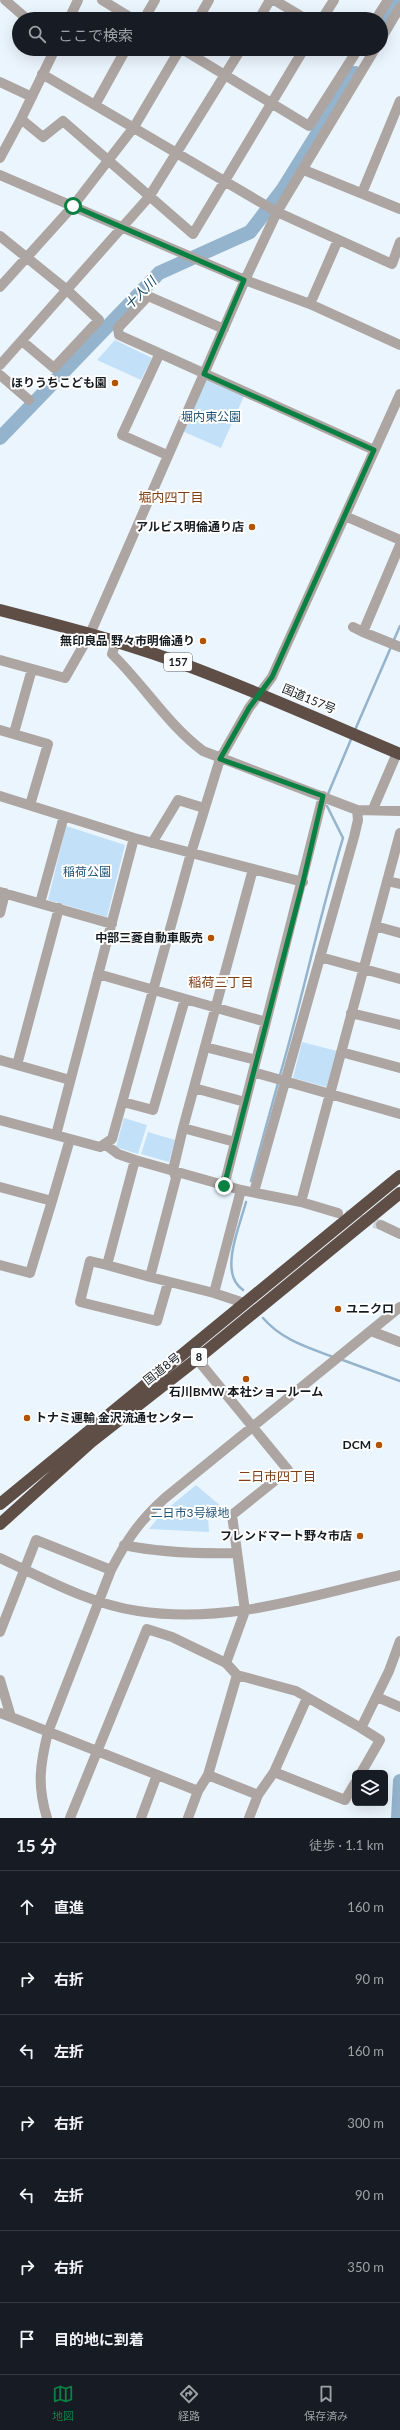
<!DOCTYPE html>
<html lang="ja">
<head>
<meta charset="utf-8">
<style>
	body { margin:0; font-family:Lato,"Noto Sans JP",sans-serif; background:#20242c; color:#f1f3f6 }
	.controls { position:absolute; right:12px; bottom:12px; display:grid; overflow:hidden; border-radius:6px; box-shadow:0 4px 16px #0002 }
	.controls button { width:36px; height:36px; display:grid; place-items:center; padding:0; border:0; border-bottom:1px solid #363941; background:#171b24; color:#f1f3f6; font:20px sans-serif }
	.stop { position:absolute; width:12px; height:12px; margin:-9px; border:3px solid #0b8043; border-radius:50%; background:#fff }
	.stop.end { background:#0b8043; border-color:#fff; box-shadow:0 1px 4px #0008 }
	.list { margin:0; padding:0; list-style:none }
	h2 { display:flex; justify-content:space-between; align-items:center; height:52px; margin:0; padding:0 16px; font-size:17px }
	h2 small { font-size:13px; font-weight:400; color:#9ea1a6 }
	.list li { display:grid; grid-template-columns:26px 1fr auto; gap:12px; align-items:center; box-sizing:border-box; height:72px; padding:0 16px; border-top:1px solid #363941 }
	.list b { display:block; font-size:15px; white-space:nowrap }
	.list em { font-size:13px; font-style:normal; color:#9ea1a6 }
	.icon { flex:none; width:22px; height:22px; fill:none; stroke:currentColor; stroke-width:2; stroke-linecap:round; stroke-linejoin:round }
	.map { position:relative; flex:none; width:400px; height:1818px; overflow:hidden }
	.search { position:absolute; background:#171b24; box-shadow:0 4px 16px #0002; left:12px; right:12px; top:12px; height:44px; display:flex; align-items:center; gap:10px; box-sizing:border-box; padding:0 14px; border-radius:22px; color:#9ea1a6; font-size:15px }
	.sheet { height:556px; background:#171b24 }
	nav { display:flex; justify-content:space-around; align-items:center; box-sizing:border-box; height:56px; border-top:1px solid #363941; background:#171b24; font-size:11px; color:#9ea1a6 }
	nav a { display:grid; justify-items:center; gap:2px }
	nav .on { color:#0b8043 }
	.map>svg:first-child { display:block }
	.green { fill:#c2e0f8 }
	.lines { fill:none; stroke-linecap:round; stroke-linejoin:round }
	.stream { stroke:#94b3cc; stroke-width:2.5 }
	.river { stroke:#94b3cc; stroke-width:14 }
	.minor-tunnel { stroke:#cbd4dc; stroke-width:10; stroke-dasharray:10 5; stroke-linecap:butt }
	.minor { stroke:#ada5a1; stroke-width:10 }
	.highway { stroke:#5e4e46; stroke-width:12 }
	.route { stroke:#0b8043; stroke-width:5 }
	.poi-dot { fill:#b15300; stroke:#fff; stroke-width:1.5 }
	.labels { text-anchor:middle; stroke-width:4; stroke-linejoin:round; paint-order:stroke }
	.shield { fill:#fff; stroke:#5a5f62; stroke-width:1 }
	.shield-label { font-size:11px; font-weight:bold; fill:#141a1f }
	.poi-label { font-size:12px; font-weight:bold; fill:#141a1f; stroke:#fff; text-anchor:end }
	.park-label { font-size:12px; fill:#225578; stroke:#fff }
	.street-label { font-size:12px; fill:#141a1f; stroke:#fff }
	.water-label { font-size:13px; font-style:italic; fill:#0c4365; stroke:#fff }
	.neighbourhood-label { font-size:13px; fill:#7e4117; stroke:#fff }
</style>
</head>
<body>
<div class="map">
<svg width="400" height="1818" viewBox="0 0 400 1818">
	<rect width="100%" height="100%" fill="#ebf5fd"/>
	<path class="green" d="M115 340 152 358 141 380 97 360Z
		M205 378 244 396 221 448 182 431Z
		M66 826 125 845 107 917 48 900Z
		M302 1042 337 1051 327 1087 293 1078Z
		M124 1118 147 1125 138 1154 116 1147Z
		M148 1132 175 1140 169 1162 141 1154Z
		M196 1485 228 1512 208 1516 209 1532 149 1529 162 1513Z"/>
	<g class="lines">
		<path class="stream" d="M393 642 400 626
			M355 730 391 647
			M328 794 352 737
			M280 1075C303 997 319 917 343 838L327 806
			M251 1181 278 1083
			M243 1290C241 1288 239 1287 237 1284 222 1265 241 1222 246 1202
			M263 1318C282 1340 307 1347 333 1357
			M340 1359 400 1381"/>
		<path class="river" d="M387 20 399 0
			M0 438 159 273 250 232 283 189 355 73
			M398 1818 400 1781"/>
		<path class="minor-tunnel" d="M345 1215 381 1225"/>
		<path class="minor" d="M5 0 27 19
			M102 0 133 19
			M274 0 306 19
			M69 19 78 0
			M144 19 155 0
			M198 19 209 0
			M259 19 270 0
			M322 19 334 0
			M376 19 388 0
			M381 39 400 7
			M182 49 309 126 358 49
			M42 74 277 212 392 264 400 242
			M0 82 32 97
			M95 105 126 49
			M21 119 43 137 63 121 193 234 304 49
			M0 158 21 119 55 49
			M304 170 400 209
			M0 175 245 280 310 304 400 345
			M362 193 400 101
			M0 236 67 290 99 320 54 368 22 341
			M0 287 73 206 134 127 180 49
			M310 304 338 240
			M224 329 148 296 118 328 119 335 374 450
			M159 355 122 435 167 455
			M0 365 149 197 241 49
			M0 375 29 400
			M345 516 400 540
			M353 627 363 632 400 545
			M363 632 400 647
			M116 642 112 654C144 685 167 724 203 751L357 810 400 811
			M0 660 65 678 90 634 245 280 277 212 375 49
			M0 730 48 744 30 805
			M14 733 32 669
			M0 796 134 838 303 882
			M373 809 397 753
			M152 843 178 800 204 808
			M387 881 400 884
			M0 892 112 924
			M40 903 64 816
			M0 913 5 893
			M375 926 400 933
			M320 957 400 979
			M98 974 266 1022 253 1072 400 1114
			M351 1013 400 1025
			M266 1022 323 796
			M205 1047 256 1060
			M341 1052 400 1068
			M0 1060 70 1080
			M17 1065 59 908
			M194 1088 245 1102
			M123 1102 153 1110 185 999
			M0 1120 100 1147 112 1139 191 853 220 759 249 708 272 677 400 394
			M183 1128 235 1142
			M56 1135 134 838
			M106 1145 118 1154 135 1160 241 1190 301 1202 338 1213
			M135 1160 107 1265 150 1277 176 1178 173 1170 183 1128 253 869
			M224 1186 253 1072
			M0 1187 52 1201 70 1139
			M241 1190 214 1293 244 1303
			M254 1192 354 837 358 820 357 810
			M301 1202 400 833
			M381 1225 400 1234
			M0 1265 30 1273 52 1201
			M107 1265 90 1261 80 1302 157 1321 168 1283
			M150 1277 214 1293
			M371 1331 400 1342
			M197 1359 288 1470 232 1515 245 1611 226 1663
			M124 1545C162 1553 198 1554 237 1553
			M0 1558C43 1578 90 1604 138 1611 227 1625 314 1595 400 1575
			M0 1632 36 1540 111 1570
			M0 1680 11 1717 0 1713
			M377 1697 400 1707
			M11 1717 198 1791
			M274 1772 345 1800 355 1783
			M361 1773 380 1740 361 1728
			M208 1775 237 1675
			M47 1818C37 1785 40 1765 48 1732L111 1570C126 1541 140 1520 165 1498L400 1307
			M70 1818 147 1629 172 1637 226 1663 237 1675 296 1691 361 1728 389 1671 400 1641
			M141 1818 157 1775
			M188 1818 198 1791 208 1775 258 1795 274 1772 307 1698
			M249 1818 258 1795"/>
		<path class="highway" d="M0 610C58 625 116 640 172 660 250 688 324 722 400 754
			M0 1504 400 1176
			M0 1524 91 1442 197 1359 400 1193"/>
	</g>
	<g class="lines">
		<path class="route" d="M73 206 244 280 204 374 374 450 272 677 249 708 220 759 323 796 303 882 224 1186"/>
	</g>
	<g class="poi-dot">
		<circle cx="115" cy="383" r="4"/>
		<circle cx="252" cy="527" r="4"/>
		<circle cx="203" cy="641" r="4"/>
		<circle cx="211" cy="938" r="4"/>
		<circle cx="338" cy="1309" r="4"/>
		<circle cx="246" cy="1379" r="4"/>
		<circle cx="27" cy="1418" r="4"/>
		<circle cx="379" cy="1445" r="4"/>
		<circle cx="360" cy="1536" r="4"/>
	</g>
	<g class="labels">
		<g class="shield">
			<rect x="164" y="653" width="28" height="18" rx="3"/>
			<rect x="191" y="1348" width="16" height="18" rx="3"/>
		</g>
		<g class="shield-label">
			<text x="178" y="666">157</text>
			<text x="199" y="1361">8</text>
		</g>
		<g class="poi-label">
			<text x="107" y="387">ほりうちこども園</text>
			<text x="244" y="531">アルビス明倫通り店</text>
			<text x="195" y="645">無印良品 野々市明倫通り</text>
			<text x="203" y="942">中部三菱自動車販売</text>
			<text x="346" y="1313" text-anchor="start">ユニクロ</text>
			<text x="246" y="1396" text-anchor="middle">石川BMW 本社ショールーム</text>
			<text x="35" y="1422" text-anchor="start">トナミ運輸 金沢流通センター</text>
			<text x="371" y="1449">DCM</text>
			<text x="352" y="1540">フレンドマート野々市店</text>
		</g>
		<g class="park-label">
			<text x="211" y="421">堀内東公園</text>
			<text x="87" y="876">稲荷公園</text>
			<text x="190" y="1517">二日市3号緑地</text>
		</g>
		<g class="street-label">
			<text transform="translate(309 699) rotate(23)" y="4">国道157号</text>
			<text transform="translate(162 1369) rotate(-38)" y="4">国道8号</text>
		</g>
		<g class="water-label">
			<text transform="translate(140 293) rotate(-46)" y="5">十人川</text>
		</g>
		<g class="neighbourhood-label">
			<text x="171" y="502">堀内四丁目</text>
			<text x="221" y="987">稲荷三丁目</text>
			<text x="277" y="1481">二日市四丁目</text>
		</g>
	</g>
</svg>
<div class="controls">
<button><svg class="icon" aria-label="layers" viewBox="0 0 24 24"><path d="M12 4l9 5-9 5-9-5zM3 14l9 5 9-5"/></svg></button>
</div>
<div class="stop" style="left:73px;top:206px"></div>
<div class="stop end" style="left:224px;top:1186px"></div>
<div class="search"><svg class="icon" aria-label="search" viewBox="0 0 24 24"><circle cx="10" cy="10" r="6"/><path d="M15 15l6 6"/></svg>ここで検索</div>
</div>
<section class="sheet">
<h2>15 分<small>徒歩 · 1.1 km</small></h2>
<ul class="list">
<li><svg class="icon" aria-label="ahead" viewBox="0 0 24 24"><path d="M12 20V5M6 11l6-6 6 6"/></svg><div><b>直進</b></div><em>160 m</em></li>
<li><svg class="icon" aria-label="right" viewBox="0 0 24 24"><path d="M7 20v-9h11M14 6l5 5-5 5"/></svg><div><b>右折</b></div><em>90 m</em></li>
<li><svg class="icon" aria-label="left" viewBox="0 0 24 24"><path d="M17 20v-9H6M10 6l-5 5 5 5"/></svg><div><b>左折</b></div><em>160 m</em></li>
<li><svg class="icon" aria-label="right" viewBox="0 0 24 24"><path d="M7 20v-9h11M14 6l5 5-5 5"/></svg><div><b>右折</b></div><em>300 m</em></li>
<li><svg class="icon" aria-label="left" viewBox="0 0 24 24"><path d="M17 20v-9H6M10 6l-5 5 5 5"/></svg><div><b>左折</b></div><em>90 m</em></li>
<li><svg class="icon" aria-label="right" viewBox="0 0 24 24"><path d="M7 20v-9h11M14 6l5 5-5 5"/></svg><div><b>右折</b></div><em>350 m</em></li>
<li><svg class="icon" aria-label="arrive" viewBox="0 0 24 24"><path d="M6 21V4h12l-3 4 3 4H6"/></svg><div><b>目的地に到着</b></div></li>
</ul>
</section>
<nav>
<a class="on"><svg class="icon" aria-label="map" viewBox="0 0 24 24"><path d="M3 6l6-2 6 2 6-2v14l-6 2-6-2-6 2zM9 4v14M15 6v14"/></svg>地図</a>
<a><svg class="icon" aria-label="directions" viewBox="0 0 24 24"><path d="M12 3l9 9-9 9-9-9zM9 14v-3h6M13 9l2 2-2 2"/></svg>経路</a>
<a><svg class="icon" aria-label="saved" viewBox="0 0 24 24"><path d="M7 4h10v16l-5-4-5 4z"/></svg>保存済み</a>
</nav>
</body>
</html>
